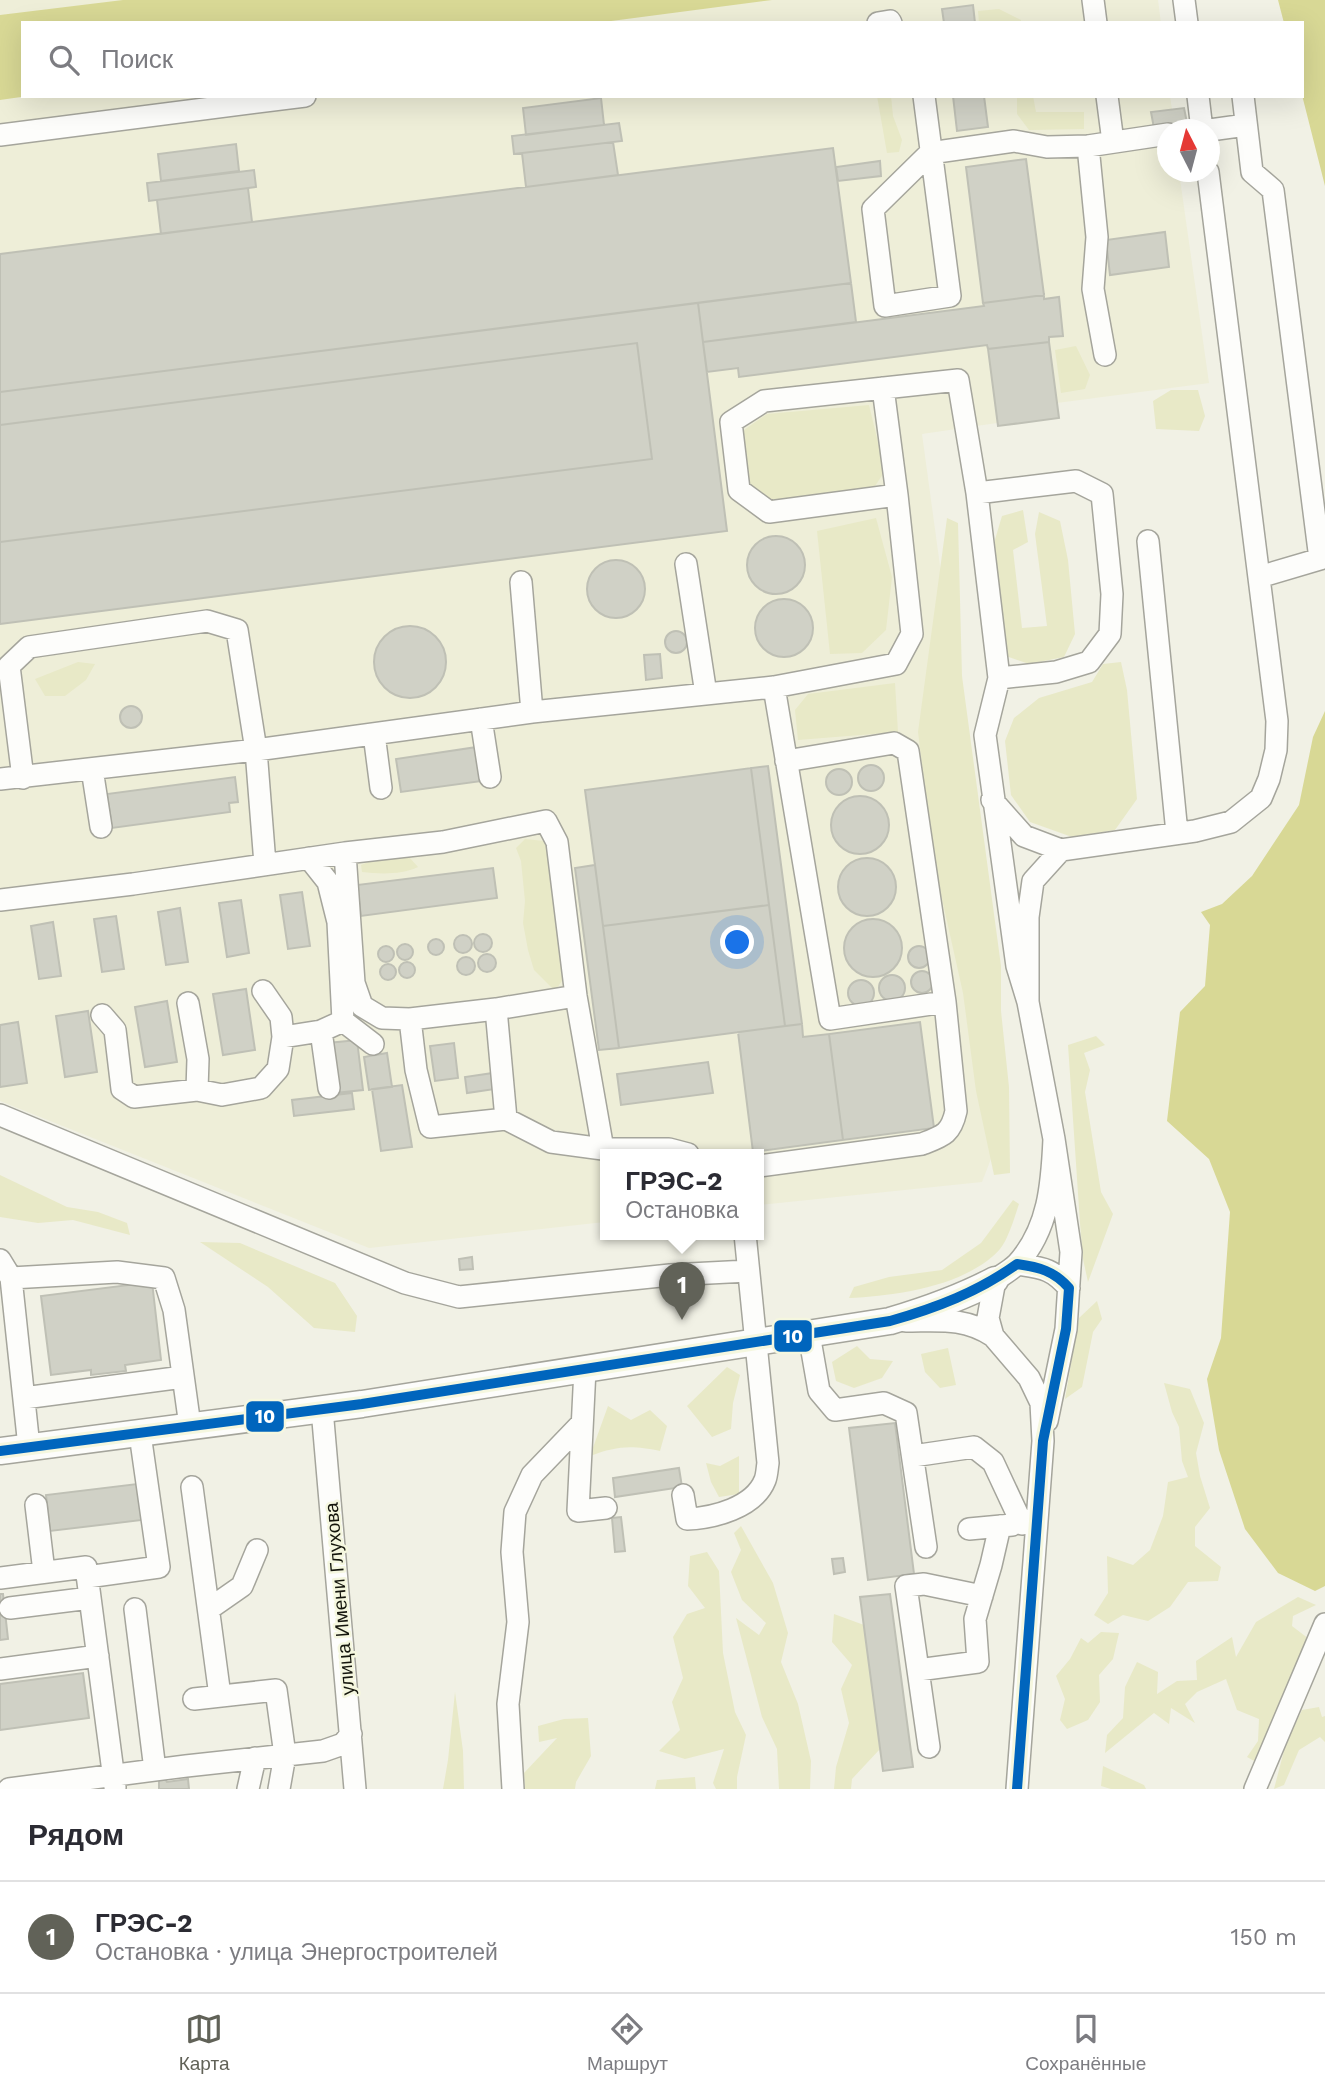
<!DOCTYPE html>
<html lang="ru">
<head>
<meta charset="utf-8">
<style>
	body { margin:0; font-family:"Work Sans",sans-serif; background:#f2f2f3; color:#2b2b33 }
	.compass { position:absolute; left:1157px; top:119px; width:63px; height:63px; border-radius:50%; background:#fff; box-shadow:0 7px 28px #0002; rotate:354deg }
	.you { position:absolute; left:738px; top:943px; width:24px; height:24px; margin:-18px; border:5px solid #fff; border-radius:50%; background:#1a73e8; box-shadow:0 0 0 10px #1a73e833 }
	.badge { display:grid; place-items:center; width:46px; height:46px; border-radius:50%; background:#616258; color:#fff; font-size:23px; font-weight:700 }
	.pin { position:absolute; translate:-50% -58px; filter:drop-shadow(0 2px 4px #0008) }
	.pin::after { content:''; position:absolute; top:37px; width:24px; height:21px; background:inherit; clip-path:polygon(0 0,100% 0,50% 100%) }
	.popup { position:absolute; left:600px; top:1149px; width:164px; height:91px; box-sizing:border-box; display:grid; place-content:center; border-radius:0px; background:#fff; filter:drop-shadow(0 2px 5px #0005); font-size:23px; white-space:nowrap; color:#7c7c81 }
	.popup b { font-size:26px; color:#2b2b33 }
	.popup::after { content:''; position:absolute; left:50%; top:100%; margin-left:-14px; border:14px solid transparent; border-top-color:#fff }
	.list { margin:0; padding:0; list-style:none }
	h2 { display:flex; justify-content:space-between; align-items:center; height:91px; margin:0; padding:0 28px; font-size:30px }
	h2 small { font-size:23px; font-weight:400; color:#7c7c81 }
	.list li { display:grid; grid-template-columns:46px 1fr auto; gap:21px; align-items:center; box-sizing:border-box; height:112px; padding:0 28px; border-top:2px solid #e1e1e2 }
	.list b { display:block; font-size:26px; white-space:nowrap }
	.list p { margin:0; font-size:23px; white-space:nowrap; color:#7c7c81 }
	.list em { font-size:23px; font-style:normal; color:#7c7c81 }
	.icon { flex:none; width:38px; height:38px; fill:none; stroke:currentColor; stroke-width:2; stroke-linecap:round; stroke-linejoin:round }
	.map { position:relative; flex:none; width:1325px; height:1789px; overflow:hidden }
	.search { position:absolute; background:#fff; box-shadow:0 7px 28px #0002; left:21px; right:21px; top:21px; height:77px; display:flex; align-items:center; gap:18px; box-sizing:border-box; padding:0 24px; border-radius:0px; color:#7c7c81; font-size:26px }
	.sheet { height:203px; background:#fff }
	nav { display:flex; justify-content:space-around; align-items:center; box-sizing:border-box; height:98px; border-top:2px solid #e1e1e2; background:#fff; font-size:19px; color:#7c7c81 }
	nav a { display:grid; justify-items:center; gap:4px }
	nav .on { color:#616258 }
	.map>svg:first-child { display:block }
	.built { fill:#eeeed8 }
	.green { fill:#e8e9c7 }
	.water { fill:#d8d895 }
	.building { fill:#d0d1c6; stroke:#bfc0b5; stroke-width:2 }
	.lines { fill:none; stroke-linecap:round; stroke-linejoin:round }
	.minor-casing { stroke:#a5a59c; stroke-width:24 }
	.major-casing { stroke:#a5a59c; stroke-width:29 }
	.minor { stroke:#fdfdfb; stroke-width:21 }
	.major { stroke:#fdfdfb; stroke-width:26 }
	.bus-1-casing { stroke:#f5f7df; stroke-width:16 }
	.bus-1 { stroke:#0065bd; stroke-width:10 }
	.labels { text-anchor:middle; stroke-width:5; stroke-linejoin:round; paint-order:stroke }
	.street-label { font-size:19px; fill:#14150c; stroke:#f5f7df }
	.line-badge { stroke:#f5f7df; stroke-width:2.5 }
	.badge-label { font-size:19px; text-anchor:middle; font-weight:bold; fill:#fff }
</style>
</head>
<body>
<div class="map">
<svg width="1325" height="1789" viewBox="0 0 1325 1789">
	<rect width="100%" height="100%" fill="#f1f1e5"/>
	<path class="built" d="M0 0H1158L1161 23H23V96H1170L1172 109 1184 108 1187 123 1173 125 1168 130V172H1179L1209 383 1057 403 1059 418 998 426 997 423 922 434 953 661 994 1151 982 1182 759 1205V1154H605V1222L369 1248 0 1101Z"/>
	<path class="green" d="M999 9 1021 20V23H979L978 11Z
		M877 96H891L893 116 902 140 899 152 887 153Z
		M1017 96H1033L1036 112H1084V129L1029 130 1017 114Z
		M1076 346 1090 375 1085 389 1061 393 1055 350Z
		M1171 390H1198L1205 416 1199 431 1156 429 1153 401Z
		M869 405 885 471 875 486 766 502 745 480 744 430 767 414Z
		M1023 510 1028 542 1013 550 1022 628 1047 626 1035 534 1039 512 1060 521 1068 560 1075 634 1064 657 1029 664 1003 655 992 601 994 543 1002 516Z
		M876 518 892 577 886 630 862 653 830 654 817 531Z
		M947 518 958 523 962 676 1001 966V1011L1009 1087 1010 1173 994 1175 976 1091 963 993 934 863 918 732Z
		M78 662 95 664 86 680 65 696H45L35 679Z
		M1121 662 1127 690 1137 799 1115 830 1072 837 1030 822 1011 795 1005 741 1014 718 1039 698 1092 682 1103 664Z
		M895 683 898 732 798 740 795 710 808 694Z
		M525 839 544 841 550 850 564 978 555 991 534 970 528 950 523 923 525 901 521 861 516 848Z
		M394 856 409 857 418 867C401 875 380 874 362 872L361 865 373 860Z
		M1096 1036 1105 1045 1084 1053 1090 1070 1085 1092 1101 1192 1113 1214 1088 1282 1083 1259 1080 1223 1068 1045Z
		M0 1175 67 1207 98 1212 127 1223 130 1235 73 1220 38 1223 0 1217Z
		M1013 1200 1019 1204C1015 1216 1008 1240 1000 1249 967 1286 896 1296 849 1298L854 1287 889 1277 942 1270 981 1243Z
		M200 1242 240 1243 335 1283 357 1316 355 1332 314 1328 268 1287Z
		M1097 1301 1102 1319 1093 1332 1082 1387 1065 1399 1079 1318Z
		M857 1346 870 1359 893 1361 882 1378 854 1388 836 1381 832 1362Z
		M948 1348 956 1385 940 1388 925 1372 921 1354Z
		M727 1367 740 1375 733 1403 731 1429 712 1437 687 1406Z
		M1164 1383 1190 1389 1204 1423 1196 1453 1200 1476 1210 1508 1195 1527V1546L1221 1567 1218 1581 1188 1582 1170 1607 1148 1621 1123 1615 1108 1624 1094 1615 1108 1593 1107 1556 1133 1565 1150 1550 1163 1516 1168 1482 1188 1477 1182 1461 1179 1427 1172 1412Z
		M608 1406 631 1420 650 1410 667 1426 660 1451C631 1445 617 1446 590 1456Z
		M739 1456V1494L719 1497 711 1482 706 1463 720 1466Z
		M741 1526 773 1583 788 1633 781 1662 798 1704 811 1761 810 1789H779L777 1749 762 1717 736 1618 759 1635 766 1623 742 1600 731 1572 741 1550 734 1533Z
		M707 1552 719 1571 723 1653 735 1712 746 1735 737 1777V1789H716L713 1783 724 1749 685 1759 659 1751 680 1730 672 1702 683 1678 673 1637 687 1614 705 1608 688 1586 690 1556Z
		M1298 1597 1316 1605 1293 1616 1292 1626 1309 1639 1256 1762 1247 1757 1258 1741 1259 1719 1237 1710 1226 1679 1197 1692 1185 1704 1195 1723 1171 1708 1169 1724 1154 1713 1105 1753 1107 1735 1123 1718 1125 1687 1137 1662 1158 1672 1157 1694 1177 1681 1197 1680 1196 1661 1232 1637 1236 1657 1256 1622Z
		M834 1614 864 1625 880 1749 852 1779 851 1789H834L836 1767 849 1723 841 1689 852 1665 832 1642Z
		M1101 1632 1119 1633 1113 1659 1099 1675 1100 1702 1088 1720 1067 1729 1060 1720 1065 1699 1056 1676 1070 1659 1081 1638 1088 1643Z
		M455 1692 463 1751 464 1789H443L448 1760Z
		M1319 1707 1322 1717 1325 1716V1742L1320 1737 1299 1750 1284 1785 1274 1789 1286 1743 1302 1710Z
		M588 1718 591 1756 576 1782 575 1789H525L524 1773 557 1738 539 1742 538 1726 564 1719Z
		M1103 1766 1144 1785 1146 1789H1111L1101 1786Z
		M695 1777 696 1789H655L657 1780Z"/>
	<path class="water" d="M123 0H772L596 23H23V96H28L0 100V15Z
		M1278 0H1325V186L1302 95V23H1284Z
		M1325 711V1586L1315 1591 1278 1573 1245 1529 1219 1450 1207 1379 1221 1338 1230 1212 1209 1159 1167 1121 1180 1012 1205 986 1210 925 1201 912 1222 904 1252 876 1299 805 1313 737Z"/>
	<path class="building" d="M973 5 975 23H944L942 9Z
		M953 96H984L988 127 957 131Z
		M601 98 604 125 526 135 523 108Z
		M1184 108 1187 123 1154 128 1151 112Z
		M619 123 622 141 514 154 512 136Z
		M613 142 618 175 526 187 522 153Z
		M236 144 239 171 161 181 158 154Z
		M833 148 851 283 0 392V254Z
		M1026 159 1044 295 983 303 966 167Z
		M880 161 881 176 838 181 836 167Z
		M254 170 256 187 149 201 147 183Z
		M248 188 252 222 161 234 157 200Z
		M1165 232 1169 267 1110 275 1106 240Z
		M851 283 856 322 703 342 698 303Z
		M1044 295V299L1059 297 1063 336 1049 337V342L988 349 987 345 739 377 738 368 707 372 703 342 984 306 983 303Z
		M698 303 727 531 0 624V542L652 459 637 343 0 425V392Z
		M1049 342 1059 418 998 426 988 349Z
		M637 343 652 459 0 542V425Z
		M747 565a29 29 0 1 1 58 0a29 29 0 1 1-58 0Z
		M587 589a29 29 0 1 1 58 0a29 29 0 1 1-58 0Z
		M755 628a29 29 0 1 1 58 0a29 29 0 1 1-58 0Z
		M374 662a36 36 0 1 1 72 0a36 36 0 1 1-72 0Z
		M665 642a11 11 0 1 1 22 0a11 11 0 1 1-22 0Z
		M660 654 662 678 646 680 644 655Z
		M120 717a11 11 0 1 1 22 0a11 11 0 1 1-22 0Z
		M477 747 482 781 401 792 396 759Z
		M858 778a13 13 0 1 1 26 0a13 13 0 1 1-26 0Z
		M768 766 802 1024 785 1026 751 768Z
		M751 768 769 905 603 926 585 790Z
		M826 782a13 13 0 1 1 26 0a13 13 0 1 1-26 0Z
		M235 777 238 802 229 803 230 812 112 828 107 794Z
		M831 825a29 29 0 1 1 58 0a29 29 0 1 1-58 0Z
		M838 887a29 29 0 1 1 58 0a29 29 0 1 1-58 0Z
		M595 865 619 1048 599 1050 575 868Z
		M493 868 497 898 361 916 357 885Z
		M302 892 310 946 288 949 280 895Z
		M241 900 249 953 227 957 219 903Z
		M769 905 785 1026 619 1048 603 926Z
		M180 908 188 962 166 965 158 912Z
		M116 916 124 969 102 972 94 919Z
		M844 948a29 29 0 1 1 58 0a29 29 0 1 1-58 0Z
		M53 922 61 976 39 979 31 926Z
		M474 943a9 9 0 1 1 18 0a9 9 0 1 1-18 0Z
		M454 944a9 9 0 1 1 18 0a9 9 0 1 1-18 0Z
		M428 947a8 8 0 1 1 16 0a8 8 0 1 1-16 0Z
		M397 952a8 8 0 1 1 16 0a8 8 0 1 1-16 0Z
		M908 957a11 11 0 1 1 22 0a11 11 0 1 1-22 0Z
		M378 954a8 8 0 1 1 16 0a8 8 0 1 1-16 0Z
		M478 963a9 9 0 1 1 18 0a9 9 0 1 1-18 0Z
		M457 966a9 9 0 1 1 18 0a9 9 0 1 1-18 0Z
		M399 970a8 8 0 1 1 16 0a8 8 0 1 1-16 0Z
		M380 972a8 8 0 1 1 16 0a8 8 0 1 1-16 0Z
		M911 982a11 11 0 1 1 22 0a11 11 0 1 1-22 0Z
		M879 988a13 13 0 1 1 26 0a13 13 0 1 1-26 0Z
		M848 993a13 13 0 1 1 26 0a13 13 0 1 1-26 0Z
		M246 989 255 1050 223 1055 213 994Z
		M167 1001 177 1062 145 1067 135 1007Z
		M88 1011 97 1072 65 1077 56 1016Z
		M18 1022 27 1083 0 1087V1025Z
		M920 1022 934 1128 843 1140 829 1034Z
		M802 1024 803 1037 829 1034 843 1140 753 1152 738 1032Z
		M357 1040 363 1090 335 1093 328 1043Z
		M454 1043 458 1078 435 1081 430 1046Z
		M387 1053 392 1087 369 1090 364 1057Z
		M708 1062 713 1093 621 1105 617 1074Z
		M493 1073 495 1089 467 1093 465 1077Z
		M402 1085 412 1147 381 1151 372 1089Z
		M352 1093 354 1109 294 1116 292 1100Z
		M472 1257 473 1269 460 1270 459 1259Z
		M152 1282 161 1360 125 1365 126 1371 91 1375V1370L51 1375 41 1296Z
		M895 1423 914 1574 868 1580 849 1428Z
		M679 1468 682 1487 615 1497 613 1478Z
		M137 1484 142 1520 50 1531 46 1495Z
		M621 1517 625 1551 615 1552 612 1518Z
		M843 1558 845 1572 834 1574 832 1559Z
		M0 1594H3L8 1639 0 1640Z
		M890 1594 913 1767 883 1771 860 1597Z
		M83 1673 89 1718 0 1730V1684Z
		M164 1777 167 1782 188 1779 189 1789H159V1778Z"/>
	<g class="lines">
		<g class="minor-casing">
			<path id="minor" d="M1093 0 1096 23
				M1184 0 1187 23
				M878 23 890 21 891 23
				M924 96 950 296 885 306 873 209 930 153 1014 141 1047 147 1088 146 1168 134
				M1107 96 1113 142
				M1198 96 1202 130
				M1243 96 1252 172 1273 190 1320 559 1259 577
				M1210 130 1246 125
				M0 135 305 96
				M1088 146 1097 237 1093 289 1105 355
				M897 495 769 512 739 490 731 422 764 401 958 380 977 493
				M1148 541 1177 833
				M686 564 706 694
				M521 582 532 712
				M999 678 1056 672 1089 662 1110 634 1112 594 1102 494 1076 481 977 493 999 678 985 735 1017 966 1028 1002
				M774 687 830 1019 945 1002
				M481 719 490 777
				M374 734 381 788
				M92 769 101 827
				M23 778 9 666 29 647 207 621 237 630 256 750 265 864
				M0 779 256 750 532 712 774 687 896 664 912 634 897 495 883 388
				M992 800 1024 836 1061 850 1195 831 1231 822 1261 798 1269 779 1276 750 1277 721 1208 172
				M345 853 354 983 362 1006 382 1018 410 1019 496 1009 576 996
				M0 900 133 884 345 853 443 842 546 821 557 842 576 996 603 1149
				M188 1003 198 1059 197 1090
				M496 1009 506 1119
				M102 1015 115 1030 122 1089 134 1097 197 1090 222 1095 261 1088 278 1069 283 1037 281 1017 263 991
				M410 1019 416 1070 430 1127 506 1119 551 1142 603 1149H669L688 1154
				M343 1021 373 1044
				M321 1031 329 1088
				M283 1037 321 1031 343 1021 338 922 328 882 309 858
				M0 1115 405 1283 459 1297 670 1275 748 1271
				M759 1166 922 1144C943 1136 951 1134 956 1111L945 1002 908 751 894 743 786 761
				M0 1260 11 1278 29 1447
				M1017 1264C1042 1268 1052 1268 1069 1288
				M11 1278 117 1272 164 1278 174 1310 190 1426
				M906 1321C939 1321 964 1317 993 1336
				M809 1334 819 1391 835 1410 884 1403 906 1413 926 1547
				M585 1369 578 1511 606 1508
				M24 1398 183 1377
				M322 1409 355 1789
				M1047 1421 1066 1329 1071 1252 1054 1139 1028 1002V917L1033 881 1061 850
				M913 1456 974 1447 993 1462 1022 1524
				M192 1487 220 1696
				M683 1495 687 1519C713 1518 754 1508 765 1480 767 1475 767 1469 768 1463L745 1234
				M36 1505 44 1572
				M969 1529 1012 1525
				M87 1577 159 1567 140 1434
				M0 1578 86 1567 115 1787
				M10 1608 90 1598
				M135 1609 155 1770
				M209 1609 242 1586 257 1550
				M0 1669 98 1656
				M918 1670 978 1662 975 1619 991 1565 1000 1526
				M194 1699 276 1690 285 1755 279 1789
				M929 1747 906 1586 924 1584 982 1596
				M9 1789 186 1766 323 1751 343 1744 351 1734
				M248 1789 255 1758
				M513 1789 508 1704 518 1622 512 1552 515 1512 532 1475 582 1423
				M1017 1789 1043 1441 1041 1403 1029 1378 993 1336 988 1318 995 1280C1002 1275 1011 1270 1017 1264 1049 1229 1052 1184 1054 1139
				M1255 1789 1325 1624"/>
		</g>
		<g class="major-casing">
			<path id="major" d="M0 1451 362 1404 890 1321C927 1310 961 1298 995 1280"/>
		</g>
		<use href="#minor" class="minor"/>
		<use href="#major" class="major"/>
		<g class="bus-1-casing">
			<path id="bus-1" d="M0 1451 362 1404 890 1321C936 1308 978 1292 1017 1264 1039 1267 1054 1271 1069 1288L1066 1329 1043 1441 1017 1789"/>
		</g>
		<use href="#bus-1" class="bus-1"/>
	</g>
	<g class="labels">
		<g class="street-label">
			<text transform="translate(339 1599) rotate(-95)" y="7">улица Имени Глухова</text>
		</g>
	</g>
	<g class="line-badge">
		<rect x="773" y="1319" width="40" height="34" rx="7" fill="#0065bd"/>
		<rect x="245" y="1400" width="40" height="33" rx="7" fill="#0065bd"/>
	</g>
	<g class="badge-label">
		<text x="793" y="1343">10</text>
		<text x="265" y="1423">10</text>
	</g>
</svg>
<svg class="compass" viewBox="-18 -18 36 36"><path d="M0-13l5 13h-10z" fill="#e53935"/><path d="M0 13l5-13h-10z" fill="#7c7c81"/></svg>
<div class="you"></div>
<div class="pin badge" style="left:682px;top:1320px">1</div>
<div class="popup"><b>ГРЭС-2</b>Остановка</div>
<div class="search"><svg class="icon" aria-label="search" viewBox="0 0 24 24"><circle cx="10" cy="10" r="6"/><path d="M15 15l6 6"/></svg>Поиск</div>
</div>
<section class="sheet">
<h2>Рядом<small></small></h2>
<ul class="list">
<li><span class="badge">1</span><div><b>ГРЭС-2</b><p>Остановка · улица Энергостроителей</p></div><em>150 m</em></li>
</ul>
</section>
<nav>
<a class="on"><svg class="icon" aria-label="map" viewBox="0 0 24 24"><path d="M3 6l6-2 6 2 6-2v14l-6 2-6-2-6 2zM9 4v14M15 6v14"/></svg>Карта</a>
<a><svg class="icon" aria-label="directions" viewBox="0 0 24 24"><path d="M12 3l9 9-9 9-9-9zM9 14v-3h6M13 9l2 2-2 2"/></svg>Маршрут</a>
<a><svg class="icon" aria-label="saved" viewBox="0 0 24 24"><path d="M7 4h10v16l-5-4-5 4z"/></svg>Сохранённые</a>
</nav>
</body>
</html>
